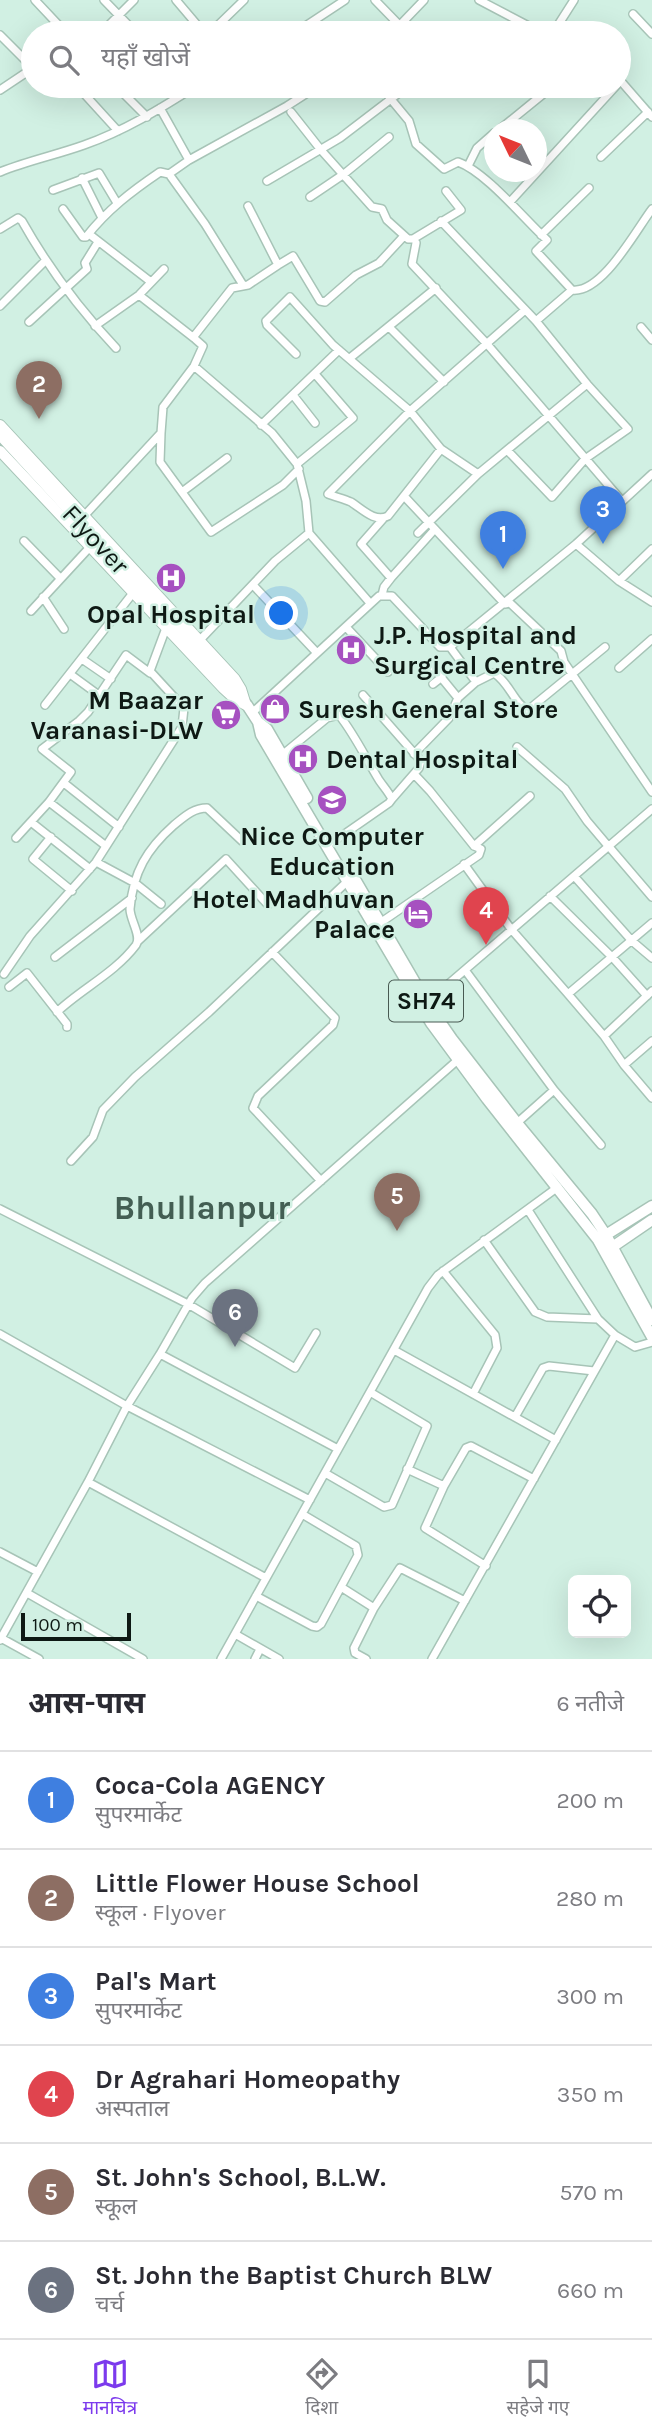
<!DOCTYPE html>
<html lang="hi">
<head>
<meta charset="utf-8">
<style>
	body { margin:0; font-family:Karla,"Noto Sans Devanagari",sans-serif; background:#f2f2f3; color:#2b2b33 }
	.controls { position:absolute; right:21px; bottom:21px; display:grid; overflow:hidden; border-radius:10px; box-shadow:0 7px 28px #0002 }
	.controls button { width:63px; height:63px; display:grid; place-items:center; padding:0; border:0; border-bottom:2px solid #e1e1e2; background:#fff; color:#2b2b33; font:35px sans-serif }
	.compass { position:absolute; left:484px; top:119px; width:63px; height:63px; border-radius:50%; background:#fff; box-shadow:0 7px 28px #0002; rotate:313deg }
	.scale { position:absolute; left:21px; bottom:18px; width:110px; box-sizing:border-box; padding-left:7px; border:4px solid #0e1914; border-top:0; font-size:19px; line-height:24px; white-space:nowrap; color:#0e1914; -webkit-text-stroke:5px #d1f0e3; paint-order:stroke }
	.you { position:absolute; left:282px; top:614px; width:24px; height:24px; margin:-18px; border:5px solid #fff; border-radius:50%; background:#1a73e8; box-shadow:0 0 0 10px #1a73e833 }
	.badge { display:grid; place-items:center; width:46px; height:46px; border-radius:50%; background:#7c3aed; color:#fff; font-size:23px; font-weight:700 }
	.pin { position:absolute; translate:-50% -58px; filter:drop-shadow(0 2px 4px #0008) }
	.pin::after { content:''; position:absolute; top:37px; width:24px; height:21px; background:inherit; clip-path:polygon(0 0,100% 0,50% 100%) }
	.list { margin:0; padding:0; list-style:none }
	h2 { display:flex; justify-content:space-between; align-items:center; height:91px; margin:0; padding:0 28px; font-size:30px }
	h2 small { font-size:23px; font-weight:400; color:#7c7c81 }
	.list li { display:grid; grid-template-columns:46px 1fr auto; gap:21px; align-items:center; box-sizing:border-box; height:98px; padding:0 28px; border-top:2px solid #e1e1e2 }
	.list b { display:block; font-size:26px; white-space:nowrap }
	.list p { margin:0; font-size:23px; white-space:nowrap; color:#7c7c81 }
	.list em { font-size:23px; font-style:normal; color:#7c7c81 }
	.icon { flex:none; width:38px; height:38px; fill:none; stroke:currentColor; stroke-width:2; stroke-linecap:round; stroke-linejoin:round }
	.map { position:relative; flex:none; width:652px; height:1659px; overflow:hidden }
	.search { position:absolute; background:#fff; box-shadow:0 7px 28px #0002; left:21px; right:21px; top:21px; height:77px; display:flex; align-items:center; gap:18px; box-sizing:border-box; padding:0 24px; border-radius:38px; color:#7c7c81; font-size:26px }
	.sheet { height:679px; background:#fff }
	nav { display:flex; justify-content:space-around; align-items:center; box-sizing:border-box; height:98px; border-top:2px solid #e1e1e2; background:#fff; font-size:19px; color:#7c7c81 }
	nav a { display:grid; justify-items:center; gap:4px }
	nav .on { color:#7c3aed }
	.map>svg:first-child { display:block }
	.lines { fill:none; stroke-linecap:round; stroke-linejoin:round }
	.street-casing { stroke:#a7c4b7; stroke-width:10 }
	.secondary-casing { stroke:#a7c4b7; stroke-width:12 }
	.primary-casing { stroke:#a7c4b7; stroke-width:13 }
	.street { stroke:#fff; stroke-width:7 }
	.secondary { stroke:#fff; stroke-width:10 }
	.primary { stroke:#fff; stroke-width:10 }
	.labels { text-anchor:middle; stroke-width:5; stroke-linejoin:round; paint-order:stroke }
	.shield { fill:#d1f0e3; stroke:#485a52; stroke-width:2 }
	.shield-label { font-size:24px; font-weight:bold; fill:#0e1914 }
	.street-label { font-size:26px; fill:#0e1914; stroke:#d1f0e3 }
	.poi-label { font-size:26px; font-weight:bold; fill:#0e1914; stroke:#d1f0e3; text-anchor:start }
	.district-label { font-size:33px; font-weight:bold; fill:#435e53; stroke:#d1f0e3 }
</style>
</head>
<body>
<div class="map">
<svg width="652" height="1659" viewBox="0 0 652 1659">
	<rect width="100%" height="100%" fill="#d1f0e3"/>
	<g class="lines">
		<g class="street-casing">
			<path id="street" d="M35 0 66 33
				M104 0 136 33
				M176 0 204 33
				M375 0 407 33
				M479 0 542 33
				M633 14 652 34
				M400 25 424 0
				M101 33 134 0
				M210 33 244 0
				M295 33 345 0
				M553 33 574 0
				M0 35 32 67
				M619 79 652 117
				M77 86 118 131
				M116 86 147 117
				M380 86 409 121 416 144 444 169 458 162C486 172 524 219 547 240L536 251 572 290 536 321
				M0 90 33 68
				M160 108 189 160 169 174 205 224 243 285
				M291 112 321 150 372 207 382 209 387 220 408 239H413L461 210 446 191
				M499 130 553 86
				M601 157 648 112
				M189 160 287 106 318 86
				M468 166 477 148 494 133
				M0 172C27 161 56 155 84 145 124 131 160 109 196 86
				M82 178 102 218
				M267 181 340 138 408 86
				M53 190 99 173 117 203
				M310 197 344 174 389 137
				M510 202 616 86
				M63 209 83 237H86C107 210 132 191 160 172L169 174
				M0 229 18 218 22 221C48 267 80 310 116 348
				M89 234 151 282
				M541 235 589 188
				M416 243 412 264 487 344 622 501
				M278 265 293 256 320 301 325 302 356 275 379 263 404 236
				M572 290C602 294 636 230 652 209
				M139 295 194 338
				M0 306 45 261
				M29 322 87 269 85 263 98 242
				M95 326 139 295 164 269
				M389 327 444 382
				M641 327 652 340
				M296 354 267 325 266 321 290 297 333 345 410 411 441 449 478 474 587 384 536 321 441 221
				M350 358 436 288
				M194 366 272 433 297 464 306 501 309 533 370 603
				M293 395 315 423
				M261 425 339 350
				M161 433 160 462 211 532 283 485 299 469
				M441 449 388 516C375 523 362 509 351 502 344 499 336 497 328 494L410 411 525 310
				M507 450 552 497 585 459 628 429 587 384
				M297 464 353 418 315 374
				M182 492 227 458
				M404 496 505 604 510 603 561 651 564 662 652 792
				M84 516 161 433 163 407 194 366 203 346 194 338 195 335 232 288 248 285 278 265 248 206
				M383 519 361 544 391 578
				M418 533 478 474
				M24 541 60 578
				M576 544 619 581 652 602
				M619 581 652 549
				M253 585 317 653
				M382 595 384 587 391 578 435 529
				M43 597 64 629
				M31 611 90 547
				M346 627 388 672
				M199 641 275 561 309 533
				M450 647 476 682 494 673C510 683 514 704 528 710L605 647
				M82 659 111 679
				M431 665 458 698
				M619 668 652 639
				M70 674 100 696
				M433 684 442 677
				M363 695 421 761 419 768 392 799
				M45 705 133 593
				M252 713 379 596H392L440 647H450L576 544 652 474
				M517 747 565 789 587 821 609 847
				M414 754 449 718 458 698 476 682
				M282 755 327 718 339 715C355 735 365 757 379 780 383 786 388 791 392 799L389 803 333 842
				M414 774 430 791 474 846
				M64 783 119 827
				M49 802 106 846
				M31 822 90 869
				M51 837 33 859 72 891
				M16 838 49 802 71 772 42 749 79 721 88 712 126 655 150 673
				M611 849 652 897
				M96 862 135 883 161 904
				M464 864 511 929 568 994 652 923
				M574 876 632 941 652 958
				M550 896 613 958 647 996
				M380 923 479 855 481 849 474 846 530 796
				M138 941 226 859 268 905
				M272 952 335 1018 333 1025 258 1096 253 1108 321 1181
				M55 957 132 898
				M465 970 554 1090
				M4 974 30 936 96 862 182 727 184 708 150 671 166 628
				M9 987 27 973 67 1024V1027
				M652 991 604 1036 624 1065 652 1098
				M568 994 604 1036
				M424 1005 652 809
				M57 1012C81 989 115 973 136 945 142 936 130 920 130 909 133 872 147 849 174 825 184 817 193 808 207 808L242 841
				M624 1065 652 1041
				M517 1123 554 1090 601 1145
				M71 1161 93 1137 103 1110 135 1077 209 1012 353 876
				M0 1209 188 1304 295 1368 316 1333
				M528 1210 598 1319
				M484 1240 535 1312 547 1317 598 1319 615 1335
				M443 1271 495 1335 497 1348 473 1394
				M0 1334 127 1406 310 1500
				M394 1350 556 1440
				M160 1354 338 1449
				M515 1417 543 1368 549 1366 594 1371
				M407 1469 444 1486
				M325 1473 384 1507 392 1505 427 1426 370 1392
				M88 1482 266 1578
				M0 1552 38 1572
				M486 1566 425 1528 444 1486 466 1448 471 1446 534 1479
				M341 1587 374 1608
				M27 1593 143 1659
				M256 1596 312 1626 317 1627 321 1624 358 1555 356 1546 302 1514
				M235 1634 279 1659
				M1 1638 39 1659
				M0 1640 88 1482 127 1406 160 1354 192 1298 205 1283 460 1058
				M221 1659 428 1288 438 1275 558 1187
				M255 1659 260 1649
				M366 1659 355 1653 354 1648 374 1608 400 1568 465 1601
				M432 1659 615 1335 635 1347 652 1342"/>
		</g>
		<g class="secondary-casing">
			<path id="secondary" d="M0 425 235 679 241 689 245 702
				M0 451 223 688 235 699 246 705"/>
		</g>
		<g class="primary-casing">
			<path id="primary" d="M0 435 247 705 258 722 261 735 431 1023 487 1099 598 1240 652 1337
				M258 722 267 729 307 798
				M356 881 427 1003 452 1039 517 1123 592 1214 606 1235 652 1320
				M601 1238 652 1206
				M608 1250 652 1220"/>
		</g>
		<use href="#street" class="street"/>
		<use href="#secondary" class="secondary"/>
		<use href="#primary" class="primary"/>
	</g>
	<defs>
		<g id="hospital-disc" transform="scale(1.575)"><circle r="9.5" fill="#a651c0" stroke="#d1f0e3"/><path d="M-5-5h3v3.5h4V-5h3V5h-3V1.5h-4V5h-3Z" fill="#fff"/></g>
		<g id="shop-disc" transform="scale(1.575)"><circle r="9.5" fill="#a651c0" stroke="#d1f0e3"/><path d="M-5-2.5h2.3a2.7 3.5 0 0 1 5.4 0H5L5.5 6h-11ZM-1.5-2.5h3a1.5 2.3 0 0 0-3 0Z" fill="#fff"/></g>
		<g id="supermarket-disc" transform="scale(1.575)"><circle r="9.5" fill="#a651c0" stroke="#d1f0e3"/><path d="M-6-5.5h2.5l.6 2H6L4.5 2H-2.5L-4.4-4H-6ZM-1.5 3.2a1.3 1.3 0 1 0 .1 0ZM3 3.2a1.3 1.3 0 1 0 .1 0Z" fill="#fff"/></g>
		<g id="school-disc" transform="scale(1.575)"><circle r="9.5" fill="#a651c0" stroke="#d1f0e3"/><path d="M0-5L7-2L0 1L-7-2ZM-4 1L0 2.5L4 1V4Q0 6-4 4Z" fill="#fff"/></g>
		<g id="hotel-disc" transform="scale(1.575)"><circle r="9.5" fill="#a651c0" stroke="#d1f0e3"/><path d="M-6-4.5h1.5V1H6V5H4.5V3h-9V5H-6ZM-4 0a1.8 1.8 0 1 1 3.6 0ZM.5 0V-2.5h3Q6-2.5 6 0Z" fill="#fff"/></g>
	</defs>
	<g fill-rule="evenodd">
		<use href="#hospital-disc" x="171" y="578"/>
		<use href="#hospital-disc" x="351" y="650"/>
		<use href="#shop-disc" x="275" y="709"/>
		<use href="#supermarket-disc" x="226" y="715"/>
		<use href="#hospital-disc" x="303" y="759"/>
		<use href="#school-disc" x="332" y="800"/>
		<use href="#hotel-disc" x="418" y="914"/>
	</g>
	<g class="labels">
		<rect class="shield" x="389" y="980.5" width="74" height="41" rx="5"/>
		<g class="shield-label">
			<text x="426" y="1009">SH74</text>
		</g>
		<g class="street-label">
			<text transform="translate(96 539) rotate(47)" y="9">Flyover</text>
		</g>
		<g class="poi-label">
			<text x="171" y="623" text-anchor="middle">Opal Hospital</text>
			<text x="374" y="644">J.P. Hospital and<tspan x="374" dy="30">Surgical Centre</tspan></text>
			<text x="203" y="709" text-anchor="end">M Baazar<tspan x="203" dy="30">Varanasi-DLW</tspan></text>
			<text x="298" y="718">Suresh General Store</text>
			<text x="326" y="768">Dental Hospital</text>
			<text x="332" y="845" text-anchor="middle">Nice Computer<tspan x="332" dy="30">Education</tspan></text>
			<text x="395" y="908" text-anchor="end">Hotel Madhuvan<tspan x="395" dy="30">Palace</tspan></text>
		</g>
		<g class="district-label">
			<text x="202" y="1219">Bhullanpur</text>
		</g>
	</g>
</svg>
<div class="controls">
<button><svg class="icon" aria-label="locate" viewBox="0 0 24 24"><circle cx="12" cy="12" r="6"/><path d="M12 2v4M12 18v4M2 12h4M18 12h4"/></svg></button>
</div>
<svg class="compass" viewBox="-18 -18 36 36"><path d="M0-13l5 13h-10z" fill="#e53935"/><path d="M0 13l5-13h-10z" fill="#7c7c81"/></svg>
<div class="scale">100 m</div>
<div class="you"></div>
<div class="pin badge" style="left:503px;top:569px;background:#3f7fe0">1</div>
<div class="pin badge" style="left:39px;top:419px;background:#8d6e63">2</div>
<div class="pin badge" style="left:603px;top:544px;background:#3f7fe0">3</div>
<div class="pin badge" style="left:486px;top:945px;background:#e0444e">4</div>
<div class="pin badge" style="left:397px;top:1231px;background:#8d6e63">5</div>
<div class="pin badge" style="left:235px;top:1347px;background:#6b7280">6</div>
<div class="search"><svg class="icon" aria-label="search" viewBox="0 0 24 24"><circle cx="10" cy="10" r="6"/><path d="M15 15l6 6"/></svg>यहाँ खोजें</div>
</div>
<section class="sheet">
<h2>आस-पास<small>6 नतीजे</small></h2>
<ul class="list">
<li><span class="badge" style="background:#3f7fe0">1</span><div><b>Coca-Cola AGENCY</b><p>सुपरमार्केट</p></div><em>200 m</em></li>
<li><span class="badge" style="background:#8d6e63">2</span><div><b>Little Flower House School</b><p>स्कूल · Flyover</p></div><em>280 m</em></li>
<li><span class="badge" style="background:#3f7fe0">3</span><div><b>Pal's Mart</b><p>सुपरमार्केट</p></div><em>300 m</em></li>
<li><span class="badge" style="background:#e0444e">4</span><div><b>Dr Agrahari Homeopathy</b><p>अस्पताल</p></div><em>350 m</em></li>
<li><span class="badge" style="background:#8d6e63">5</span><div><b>St. John's School, B.L.W.</b><p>स्कूल</p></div><em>570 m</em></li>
<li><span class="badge" style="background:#6b7280">6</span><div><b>St. John the Baptist Church BLW</b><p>चर्च</p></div><em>660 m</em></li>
</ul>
</section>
<nav>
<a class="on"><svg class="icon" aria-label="map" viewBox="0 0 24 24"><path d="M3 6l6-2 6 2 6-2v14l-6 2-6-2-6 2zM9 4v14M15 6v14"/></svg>मानचित्र</a>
<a><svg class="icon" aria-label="directions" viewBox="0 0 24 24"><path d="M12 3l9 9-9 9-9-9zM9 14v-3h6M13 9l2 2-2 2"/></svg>दिशा</a>
<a><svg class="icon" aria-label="saved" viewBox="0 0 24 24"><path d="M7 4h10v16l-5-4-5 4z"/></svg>सहेजे गए</a>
</nav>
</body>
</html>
